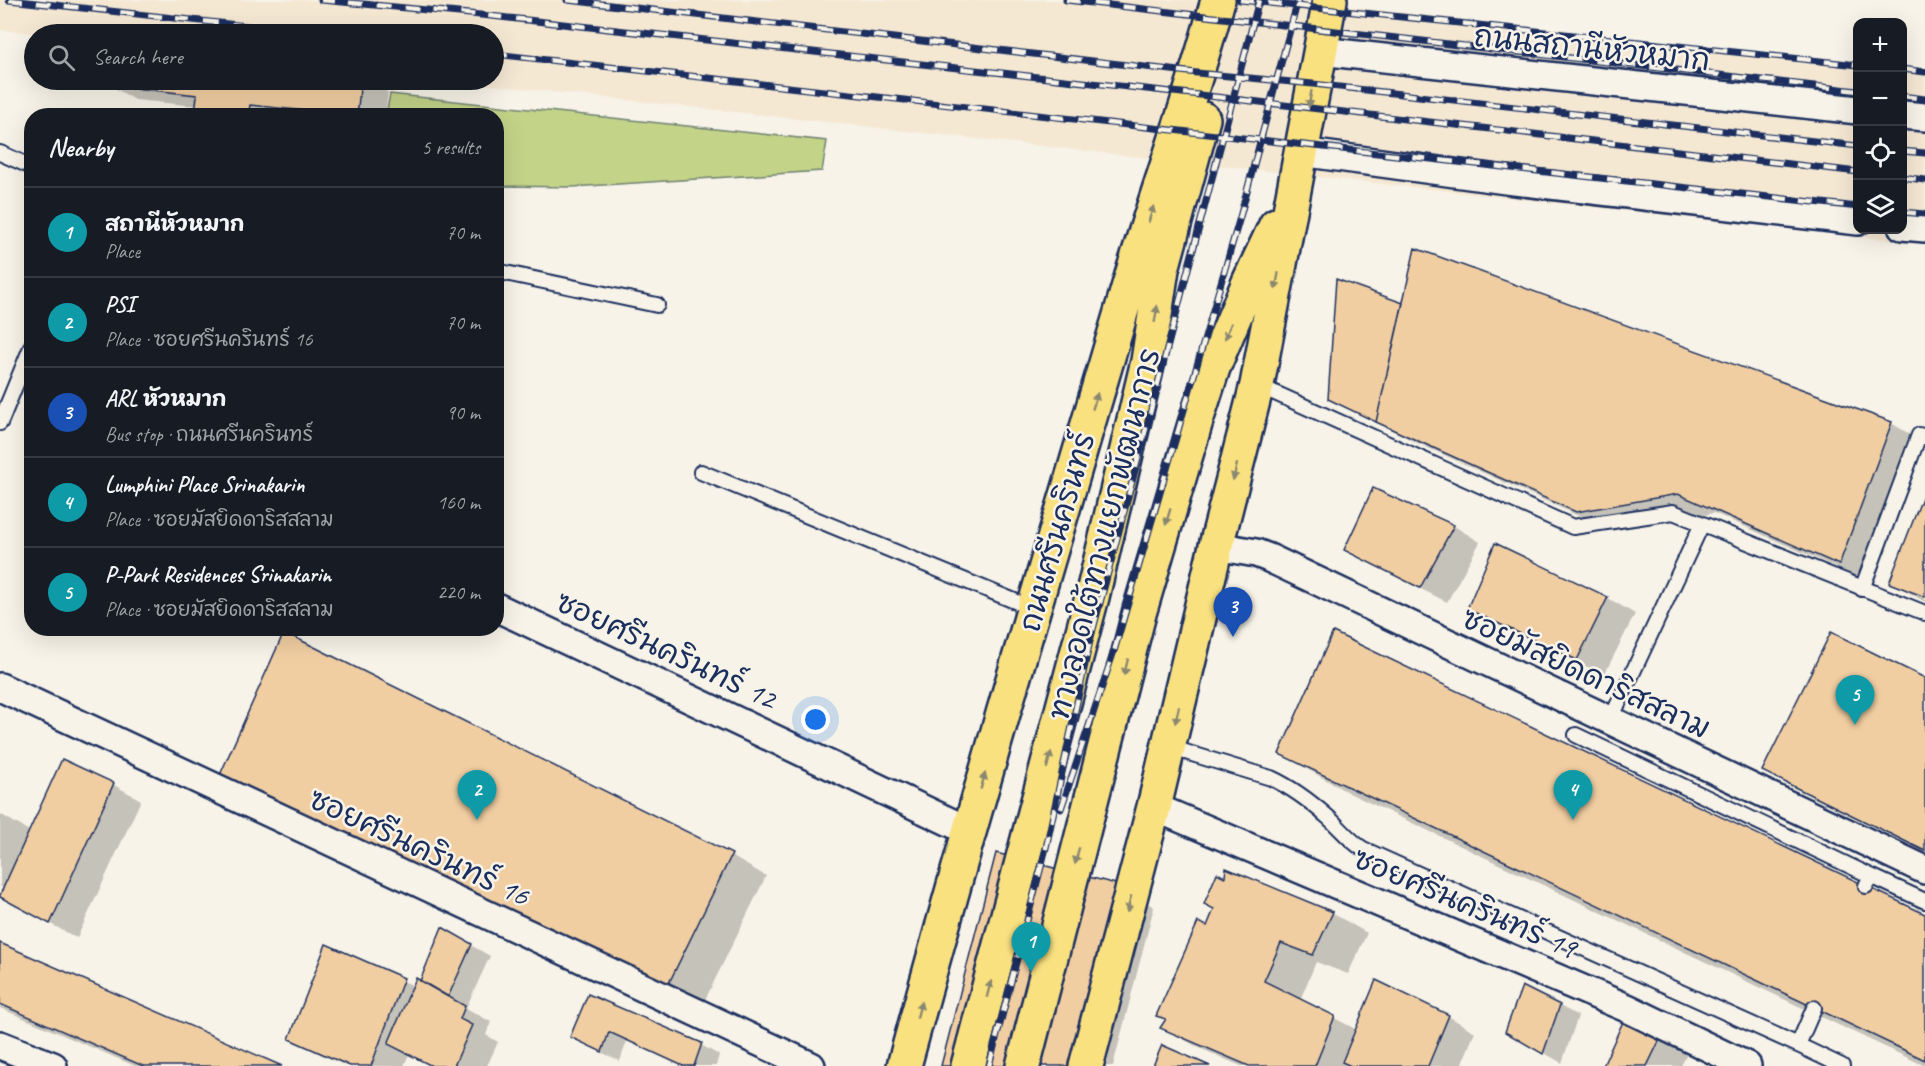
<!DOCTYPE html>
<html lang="en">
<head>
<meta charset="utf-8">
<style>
	body { margin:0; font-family:Caveat,"Playpen Sans Thai",sans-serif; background:#242831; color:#f1f3f6 }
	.controls { position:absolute; right:18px; top:18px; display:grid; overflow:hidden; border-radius:12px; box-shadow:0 6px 24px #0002 }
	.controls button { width:54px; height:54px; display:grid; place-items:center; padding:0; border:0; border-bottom:2px solid #363941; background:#171b24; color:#f1f3f6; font:30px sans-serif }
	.you { position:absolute; left:816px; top:720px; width:21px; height:21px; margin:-15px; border:4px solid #fff; border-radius:50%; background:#1a73e8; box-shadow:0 0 0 9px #1a73e833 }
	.badge { display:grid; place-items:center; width:39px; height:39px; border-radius:50%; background:#0b8043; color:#fff; font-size:20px; font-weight:700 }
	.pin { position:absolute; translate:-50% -50px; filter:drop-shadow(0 2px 3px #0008) }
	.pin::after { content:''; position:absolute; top:32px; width:21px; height:18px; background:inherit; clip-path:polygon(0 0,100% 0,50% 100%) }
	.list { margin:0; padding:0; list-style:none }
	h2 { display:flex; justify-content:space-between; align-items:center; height:78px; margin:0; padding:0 24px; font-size:26px }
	h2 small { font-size:20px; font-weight:400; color:#9ea1a6 }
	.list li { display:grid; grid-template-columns:39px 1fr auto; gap:18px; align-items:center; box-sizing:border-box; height:90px; padding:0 24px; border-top:2px solid #363941 }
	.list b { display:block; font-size:22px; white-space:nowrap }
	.list p { margin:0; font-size:20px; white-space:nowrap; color:#9ea1a6 }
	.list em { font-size:20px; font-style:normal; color:#9ea1a6 }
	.icon { flex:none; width:33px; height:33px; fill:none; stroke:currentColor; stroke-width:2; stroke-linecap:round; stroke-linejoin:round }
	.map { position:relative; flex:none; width:1925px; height:1066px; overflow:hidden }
	.search { position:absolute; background:#171b24; box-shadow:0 6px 24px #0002; left:24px; top:24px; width:480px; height:66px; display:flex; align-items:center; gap:15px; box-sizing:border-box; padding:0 21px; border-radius:33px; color:#9ea1a6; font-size:22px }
	.panel { position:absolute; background:#171b24; box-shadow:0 6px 24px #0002; left:24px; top:108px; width:480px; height:528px; border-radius:24px }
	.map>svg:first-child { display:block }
	.built { fill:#f5e8d3 }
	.green { fill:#c3d387; stroke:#6f8172; stroke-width:1.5 }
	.shadow { fill:#0003 }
	.building { fill:#f1cea2; stroke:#1b2f5e; stroke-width:1.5 }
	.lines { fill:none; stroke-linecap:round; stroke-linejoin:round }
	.service-casing { stroke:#1b2f5e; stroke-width:18 }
	.minor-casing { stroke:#1b2f5e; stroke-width:32 }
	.primary-casing { stroke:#1b2f5e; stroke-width:38 }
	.service { stroke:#f7f3e8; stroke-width:14 }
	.minor { stroke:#f7f3e8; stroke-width:27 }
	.primary { stroke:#fae180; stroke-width:33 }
	.rail-casing { stroke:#1b2f5e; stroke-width:7 }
	.rail { stroke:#f7f3e8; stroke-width:4.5; stroke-dasharray:14; stroke-linecap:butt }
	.oneway { fill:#8a886f }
	.labels { text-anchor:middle; stroke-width:5; stroke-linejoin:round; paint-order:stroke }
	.street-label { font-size:30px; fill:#1b2f5e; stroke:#f7f3e8 }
</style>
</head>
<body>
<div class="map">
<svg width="1925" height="1066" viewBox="0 0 1925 1066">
	<rect width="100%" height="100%" fill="#f7f3e8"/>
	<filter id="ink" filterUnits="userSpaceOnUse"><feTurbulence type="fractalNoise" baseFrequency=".0167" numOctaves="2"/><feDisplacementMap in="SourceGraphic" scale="12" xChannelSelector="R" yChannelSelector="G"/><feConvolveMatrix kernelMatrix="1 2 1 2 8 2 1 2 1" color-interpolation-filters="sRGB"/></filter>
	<g filter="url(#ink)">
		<path class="built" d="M0 0H1291L1857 65 1858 230H1902L1903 70 1925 73V244L445 80H494V34H44L0 30Z"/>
		<path class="green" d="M390 94 827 141 822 171 572 187 497 186 496 116 386 115Z"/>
		<path class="shadow" d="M108 80H365L388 92 385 116H196L197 106 135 100 108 84Z
			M1404 305 1891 423 1925 443 1874 584 1714 513 1612 531 1413 441 1330 398Z
			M1374 490 1454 526 1480 542 1447 602 1373 565 1346 550Z
			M1925 495V602L1891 582Z
			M1496 545 1608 598 1635 614 1604 675 1495 623 1469 608Z
			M1925 680V852L1790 786 1763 770Z
			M1281 754 1925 915V1066L1349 793Z
			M63 761 114 785 141 800 77 938 28 912 5 889 0 886V814L31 832Z
			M252 806 731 856 766 876 701 1008Z
			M1119 886 1154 907 1113 1066H942Z
			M1332 913 1367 933 1348 974 1316 962 1300 1000 1357 1030 1448 1016 1475 1032 1461 1066H1241L1197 1047 1162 1027 1167 1020 1158 1015 1207 928Z
			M442 929 490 956 466 1008 491 1022 486 1035 498 1042 487 1066H431L409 1054 404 1066H346L318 1053 291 1038 327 946 414 986 421 983Z
			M0 945 278 1066H135L0 1008Z
			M588 996 701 1045 719 1055 716 1066H681L627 1041 620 1061 590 1047 572 1036Z
			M1560 1006 1578 1016 1562 1063 1507 1032Z
			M1627 1017 1689 1050 1681 1066H1605Z"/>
		<path class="building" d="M107 80H361L357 116 250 105 248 116H195L197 95 106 85Z
			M1415 248 1892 422 1839 565 1678 494 1576 512 1376 422Z
			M1336 279 1403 303 1376 422 1328 399Z
			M1373 488 1454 525 1420 588 1344 550Z
			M1925 490V597L1889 583Z
			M1495 543 1608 597 1577 660 1467 609Z
			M284 632 732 854 666 989 215 786Z
			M1333 632 1925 914V1060L1279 754Z
			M1831 632 1925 678V851L1762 771Z
			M62 759 114 783 50 924 0 897V895Z
			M996 853 1120 885 1073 1066H941Z
			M1226 868 1333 912 1313 955 1281 943 1264 981 1335 1016 1315 1066H1249L1160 1028 1166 1019 1156 1016 1198 922 1207 926 1214 909 1204 904 1217 873 1225 877Z
			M442 927 472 944 448 997 420 981Z
			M0 943 282 1066H143L0 1004Z
			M326 944 404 978 371 1066H350L289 1039Z
			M416 978 465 1006 460 1019 472 1025 454 1066H432L388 1044Z
			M1376 980 1449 1015 1428 1066H1351L1342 1062Z
			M1522 986 1560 1005 1543 1054 1505 1032Z
			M588 994 702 1043 694 1066H683L609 1032 602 1052 570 1037Z
			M1626 1015 1663 1033 1647 1066H1603Z
			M1162 1045 1210 1066H1153Z"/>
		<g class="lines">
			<g class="service-casing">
				<path id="service" d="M0 153 32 167
					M496 271 657 305
					M1257 385 1573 527 1673 512 1925 613
					M0 423 32 345
					M701 472 1034 609
					M1862 589 1919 435 1925 437
					M1610 721 1702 524
					M1576 735 1871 876
					M1169 747 1271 778C1293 788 1311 802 1329 818 1341 829 1350 841 1363 849L1798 1045 1814 1008
					M1866 886 1871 876 1925 901
					M1798 1045 1842 1066"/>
			</g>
			<g class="minor-casing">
				<path id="minor" d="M1320 51 1858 110
					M1902 115 1925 117
					M1301 152 1506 180 1858 221
					M1902 226 1925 228
					M1216 546 1256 553 1269 558 1925 870
					M496 607 969 831
					M0 687 811 1066
					M1154 807 1627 1008 1747 1066
					M0 1045 53 1066"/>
			</g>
			<g class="primary-casing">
				<path id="primary" d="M904 1066C976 800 1055 536 1133 272 1161 181 1193 92 1218 0
					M968 1066 1092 597 1148 361 1162 269 1203 119
					M1023 1066 1140 610 1195 424 1213 368 1249 282 1276 225
					M1086 1066 1154 807 1216 546 1257 385 1330 0"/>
			</g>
			<use href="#service" class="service"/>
			<use href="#minor" class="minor"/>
			<use href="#primary" class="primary"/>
			<g class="rail-casing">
				<path id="rail" d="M9 0 321 34
					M321 0 491 16 1191 94 1858 172
					M567 0 1197 73 1313 84 1858 146
					M1066 0 1858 91
					M1240 0 1858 65
					M494 54 1858 207
					M1902 69 1925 72
					M1902 96 1925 99
					M1902 151 1925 153
					M1902 177 1925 180
					M1902 212 1925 214
					M1061 809 1115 648 1240 217 1298 0
					M989 1066 1046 848 1090 641 1259 0"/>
			</g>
			<use href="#rail" class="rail"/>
		</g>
		<defs><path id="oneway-solid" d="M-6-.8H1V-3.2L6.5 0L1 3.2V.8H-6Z" transform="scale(1.5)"/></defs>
		<g class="oneway">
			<use href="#oneway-solid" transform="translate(1310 99) rotate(100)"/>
			<use href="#oneway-solid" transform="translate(1151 214) rotate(-73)"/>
			<use href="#oneway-solid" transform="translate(1277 281) rotate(101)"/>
			<use href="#oneway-solid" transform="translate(1156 314) rotate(-81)"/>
			<use href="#oneway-solid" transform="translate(1228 331) rotate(112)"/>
			<use href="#oneway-solid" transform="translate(1095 401) rotate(-73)"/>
			<use href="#oneway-solid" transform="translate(1235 472) rotate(104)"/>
			<use href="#oneway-solid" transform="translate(1168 517) rotate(106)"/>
			<use href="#oneway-solid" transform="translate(1126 667) rotate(104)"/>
			<use href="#oneway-solid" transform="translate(1177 715) rotate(103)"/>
			<use href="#oneway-solid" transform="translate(1049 760) rotate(-75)"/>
			<use href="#oneway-solid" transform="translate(983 781) rotate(-74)"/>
			<use href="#oneway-solid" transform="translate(1077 856) rotate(104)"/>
			<use href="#oneway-solid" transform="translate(1129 904) rotate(105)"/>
			<use href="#oneway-solid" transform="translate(989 989) rotate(-75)"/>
			<use href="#oneway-solid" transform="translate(919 1010) rotate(-75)"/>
		</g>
	</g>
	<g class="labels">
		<g class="street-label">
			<text transform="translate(1592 48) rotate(6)" y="10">ถนนสถานีหัวหมาก</text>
			<text transform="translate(1057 532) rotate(-74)" y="10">ถนนศรีนครินทร์</text>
			<text transform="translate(1104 534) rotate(-76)" y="10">ทางลอดใต้ทางแยกพัฒนาการ</text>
			<text transform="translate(666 650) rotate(25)" y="10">ซอยศรีนครินทร์ 12</text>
			<text transform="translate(1586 673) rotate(25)" y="10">ซอยมัสยิดดาริสสลาม</text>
			<text transform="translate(419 847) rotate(25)" y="10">ซอยศรีนครินทร์ 16</text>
			<text transform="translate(1465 903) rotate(23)" y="10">ซอยศรีนครินทร์ 19</text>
		</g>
	</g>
</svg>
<div class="controls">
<button>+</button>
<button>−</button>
<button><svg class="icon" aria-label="locate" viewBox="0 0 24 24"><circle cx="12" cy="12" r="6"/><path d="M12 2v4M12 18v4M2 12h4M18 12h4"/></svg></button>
<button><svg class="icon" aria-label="layers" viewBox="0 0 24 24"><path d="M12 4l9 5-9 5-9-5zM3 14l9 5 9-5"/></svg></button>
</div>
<div class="you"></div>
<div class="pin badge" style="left:1031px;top:972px;background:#0f9aa8">1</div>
<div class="pin badge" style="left:477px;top:820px;background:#0f9aa8">2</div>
<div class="pin badge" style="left:1233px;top:637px;background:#1a4fb4">3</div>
<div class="pin badge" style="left:1573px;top:820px;background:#0f9aa8">4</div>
<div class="pin badge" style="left:1855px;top:725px;background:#0f9aa8">5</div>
<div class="search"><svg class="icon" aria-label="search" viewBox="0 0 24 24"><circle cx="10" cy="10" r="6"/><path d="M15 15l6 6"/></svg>Search here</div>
<section class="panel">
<h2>Nearby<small>5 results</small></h2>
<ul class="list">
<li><span class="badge" style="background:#0f9aa8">1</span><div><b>สถานีหัวหมาก</b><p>Place</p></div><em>70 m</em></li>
<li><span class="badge" style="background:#0f9aa8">2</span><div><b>PSI</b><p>Place · ซอยศรีนครินทร์ 16</p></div><em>70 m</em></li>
<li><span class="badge" style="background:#1a4fb4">3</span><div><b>ARL หัวหมาก</b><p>Bus stop · ถนนศรีนครินทร์</p></div><em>90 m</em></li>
<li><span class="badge" style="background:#0f9aa8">4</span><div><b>Lumphini Place Srinakarin</b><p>Place · ซอยมัสยิดดาริสสลาม</p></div><em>160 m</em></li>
<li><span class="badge" style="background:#0f9aa8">5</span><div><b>P-Park Residences Srinakarin</b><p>Place · ซอยมัสยิดดาริสสลาม</p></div><em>220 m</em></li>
</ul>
</section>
</div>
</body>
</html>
